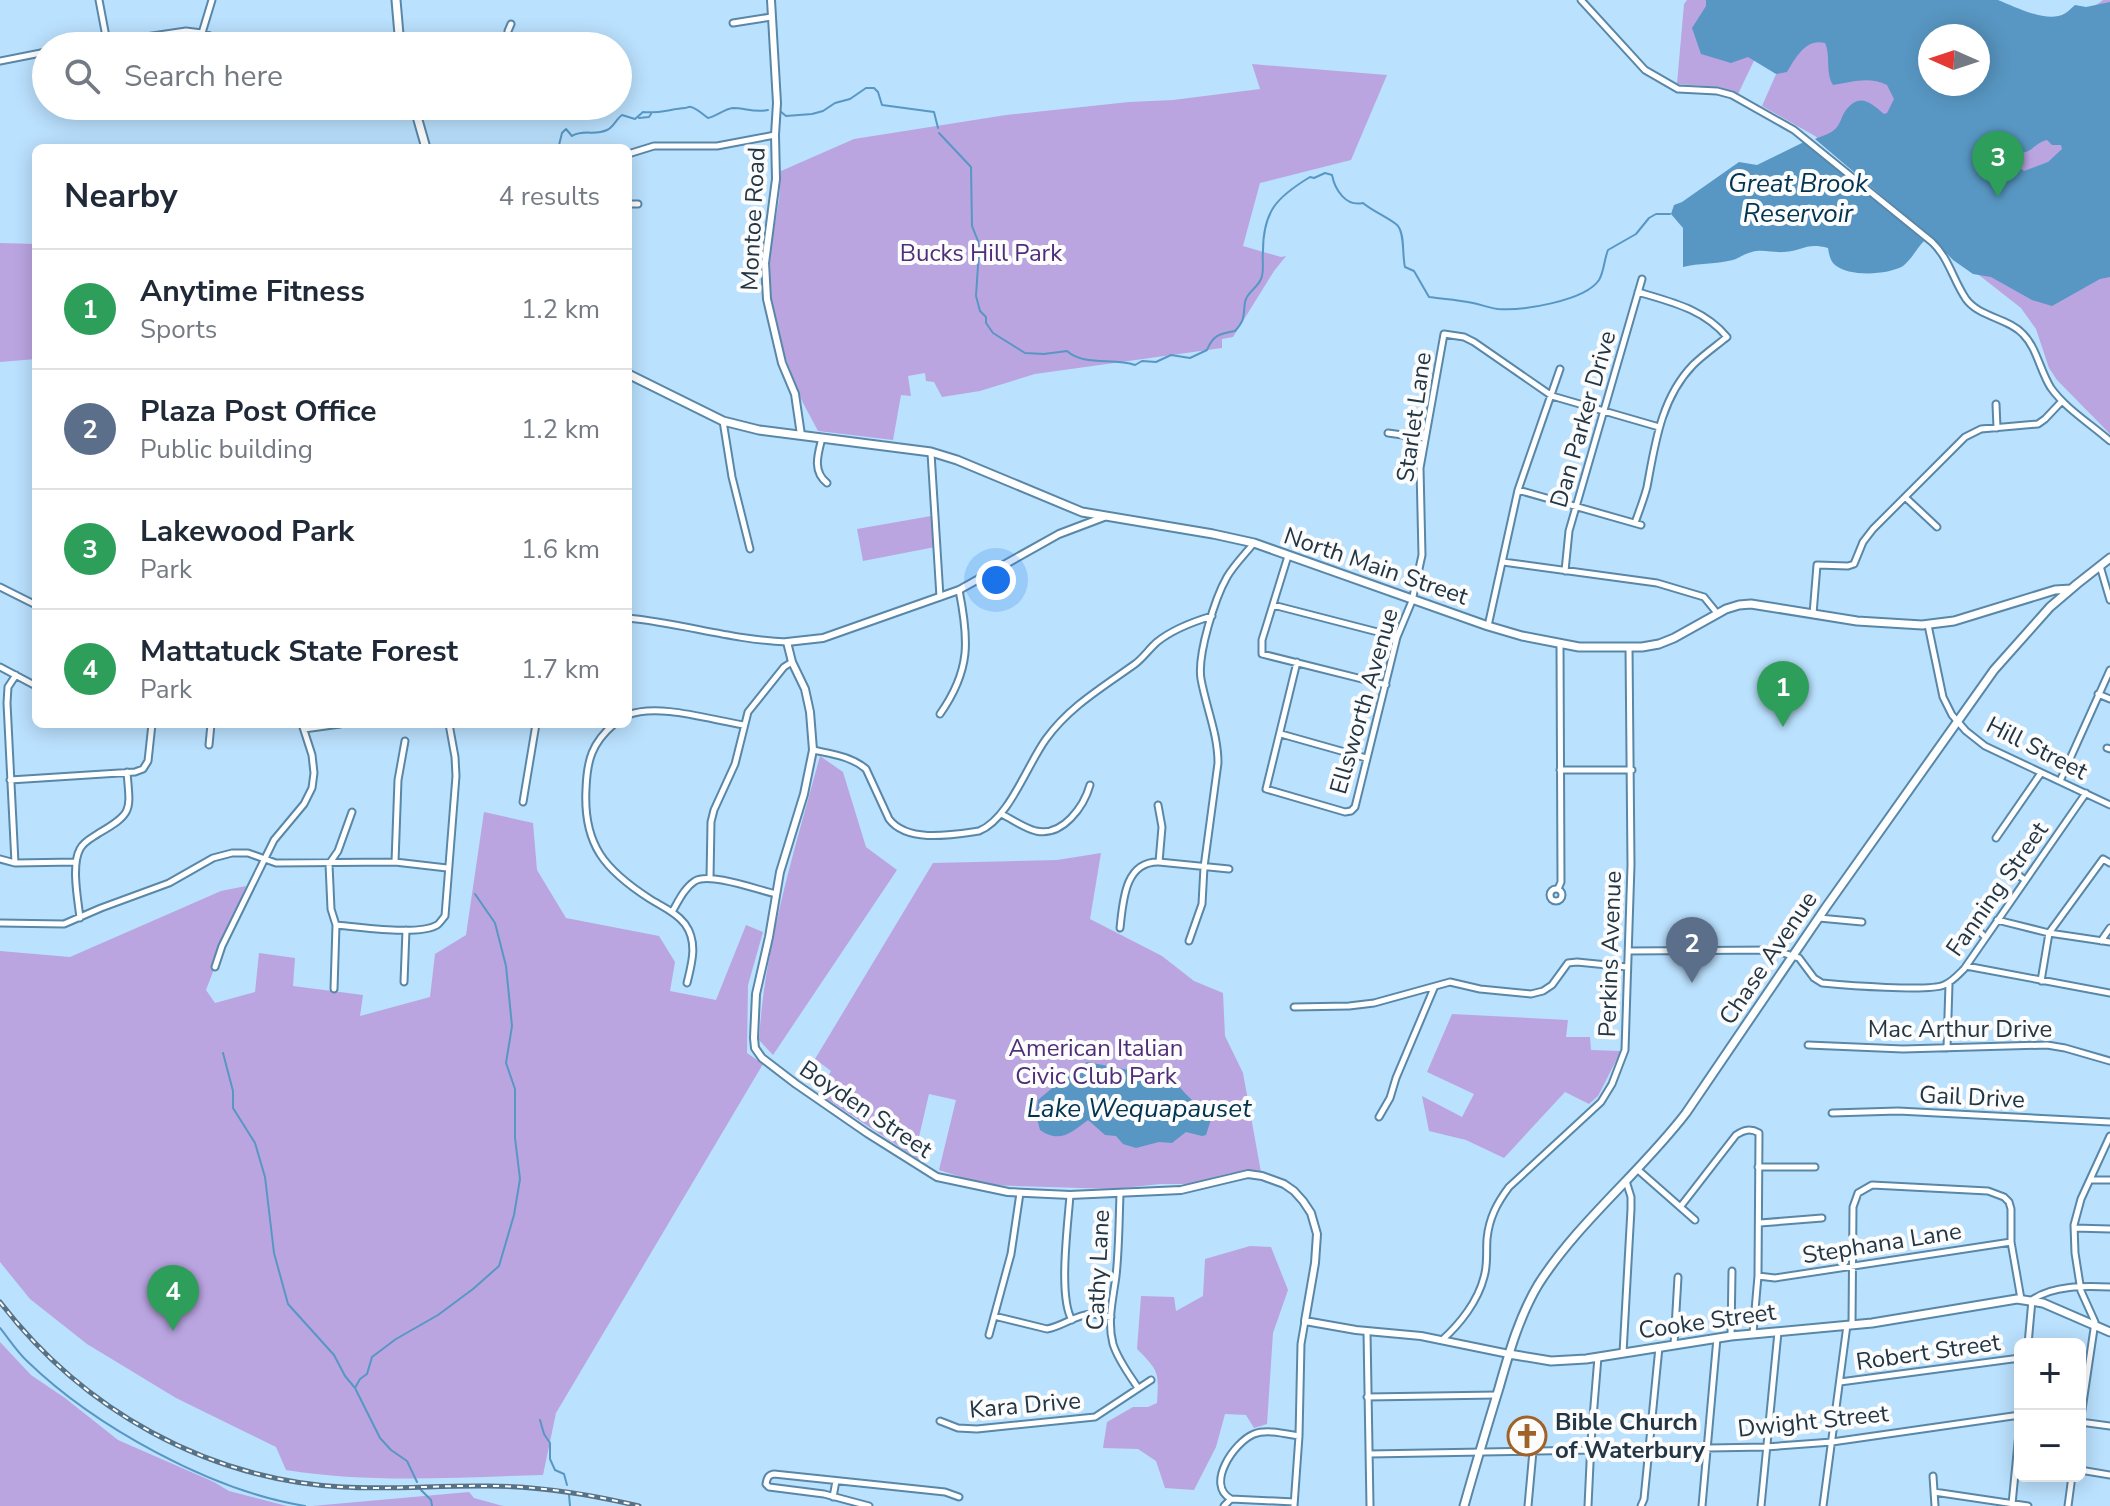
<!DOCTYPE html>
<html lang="en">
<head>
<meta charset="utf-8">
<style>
	body { margin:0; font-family:"Nunito Sans",sans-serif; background:#f2f2f3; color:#1f2937 }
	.controls { position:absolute; right:24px; bottom:24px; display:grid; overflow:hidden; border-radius:12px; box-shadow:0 4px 20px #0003 }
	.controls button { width:72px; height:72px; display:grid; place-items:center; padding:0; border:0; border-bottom:2px solid #e0e1e3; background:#fff; color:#1f2937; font:40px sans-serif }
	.compass { position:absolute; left:1918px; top:24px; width:72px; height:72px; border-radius:50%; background:#fff; box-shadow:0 4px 20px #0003; rotate:273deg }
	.you { position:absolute; left:996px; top:580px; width:28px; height:28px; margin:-20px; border:6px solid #fff; border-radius:50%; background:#1a73e8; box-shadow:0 0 0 12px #1a73e833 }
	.badge { display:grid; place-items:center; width:52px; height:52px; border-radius:50%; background:#a06228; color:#fff; font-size:26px; font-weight:700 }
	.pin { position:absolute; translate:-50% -66px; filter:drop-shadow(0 2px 4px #0008) }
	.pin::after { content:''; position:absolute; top:42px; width:28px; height:24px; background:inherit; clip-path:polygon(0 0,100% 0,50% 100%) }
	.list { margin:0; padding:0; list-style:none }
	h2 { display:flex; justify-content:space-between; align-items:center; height:104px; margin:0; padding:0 32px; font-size:34px }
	h2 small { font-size:26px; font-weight:400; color:#747a83 }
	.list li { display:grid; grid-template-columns:52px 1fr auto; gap:24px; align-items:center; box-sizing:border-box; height:120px; padding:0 32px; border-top:2px solid #e0e1e3 }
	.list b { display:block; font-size:30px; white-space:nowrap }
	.list p { margin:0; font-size:26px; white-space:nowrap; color:#747a83 }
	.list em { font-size:26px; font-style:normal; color:#747a83 }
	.icon { flex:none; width:44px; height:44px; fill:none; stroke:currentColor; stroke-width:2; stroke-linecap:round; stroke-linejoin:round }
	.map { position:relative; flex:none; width:2110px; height:1506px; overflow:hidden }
	.search { position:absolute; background:#fff; box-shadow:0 4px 20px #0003; left:32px; top:32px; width:600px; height:88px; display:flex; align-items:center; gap:20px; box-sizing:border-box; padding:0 28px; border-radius:44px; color:#747a83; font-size:30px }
	.panel { position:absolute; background:#fff; box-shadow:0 4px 20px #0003; left:32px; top:144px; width:600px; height:584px; border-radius:12px }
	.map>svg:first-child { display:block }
	.green { fill:#baa5e1; fill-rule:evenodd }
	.water { fill:#5897c3; fill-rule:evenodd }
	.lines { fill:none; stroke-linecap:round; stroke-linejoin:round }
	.stream { stroke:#5897c3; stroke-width:2 }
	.minor-casing { stroke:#5987a8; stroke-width:9 }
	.tertiary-casing { stroke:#5987a8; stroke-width:10 }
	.secondary-casing { stroke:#5987a8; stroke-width:11 }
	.minor { stroke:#fff; stroke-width:5 }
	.tertiary { stroke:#fff; stroke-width:6 }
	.secondary { stroke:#fff; stroke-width:7 }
	.rail-casing { stroke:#577185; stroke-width:5 }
	.rail { stroke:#fcfcfc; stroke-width:2; stroke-dasharray:6; stroke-linecap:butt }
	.labels { text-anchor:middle; stroke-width:8; stroke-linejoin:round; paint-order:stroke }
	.street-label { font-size:24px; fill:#233645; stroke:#fcfcfc }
	.park-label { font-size:24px; fill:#4e2e79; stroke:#fcfcfc }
	.poi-label { font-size:24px; font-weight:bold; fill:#233645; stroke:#fcfcfc; text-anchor:start }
	.water-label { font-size:26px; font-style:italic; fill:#003451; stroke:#fcfcfc }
</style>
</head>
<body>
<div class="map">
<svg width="2110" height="1506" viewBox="0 0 2110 1506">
	<rect width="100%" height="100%" fill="#bae1fe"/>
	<path class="green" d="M1687 0H1986L2055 24 2092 8 2103 0H2110V434L2057 380 2049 368 2036 329 2021 308 1956 257 1815 136 1762 106 1789 45 1762 44 1738 94 1719 87 1677 84 1684 4ZM1930 36H1978V84H1930Z
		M1252 64 1387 75 1351 160 1260 183 1243 246 1281 257 1286 256 1274 271 1233 337 1222 339V348L1035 374 980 391 942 397 934 382 926 381 925 373 908 376 911 396 901 395 893 440 818 431 802 401 775 330 767 270 779 200 781 171 854 139 1006 115 1129 102 1173 100 1260 89Z
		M0 243 36 244V359L0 362Z
		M931 516 935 547 863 561 857 529Z
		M820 756 843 772 866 847 897 870 773 1055 759 1040C765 943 795 849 820 756Z
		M484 812 533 823 537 870 566 918 659 936 675 962 670 991 716 1000 746 925 763 932 748 985 747 1053 763 1064 556 1413 543 1475C458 1477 371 1484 286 1470L276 1447 176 1398 87 1344 30 1299 0 1262V951L70 957 221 891 246 886 206 990 215 1003 255 992 259 953 295 958 293 986 363 995 360 1016 430 997 435 954 466 935Z
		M1101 853 1090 919 1162 956 1194 981 1223 993 1225 1036 1243 1073 1261 1172 1231 1173 1190 1184H1160L1114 1189 985 1185 939 1170 956 1100 929 1094 918 1141 921 1161 819 1094 831 1071 815 1059 933 863 1057 860Z
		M1452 1014 1568 1020 1566 1037H1590L1591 1050 1621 1051 1598 1096 1589 1104 1565 1092 1504 1158 1466 1140 1429 1131 1422 1096 1462 1117 1474 1094 1427 1072Z
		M1250 1246 1271 1247 1288 1290 1273 1333 1267 1424 1254 1428 1246 1415 1225 1414 1216 1447 1194 1490 1165 1488 1156 1461 1138 1449 1103 1448 1107 1422 1133 1407H1148L1157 1403C1159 1372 1159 1371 1137 1349L1141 1296 1174 1297 1176 1311 1203 1296 1205 1259Z
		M0 1342 31 1375 65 1398 118 1440 214 1482 229 1491 287 1506H0Z
		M469 1492 474 1498 503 1506H312Z"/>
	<path class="water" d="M1706 0H1998C2015 7 2047 23 2064 14 2068 12 2071 8 2075 5L2086 7 2110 2V277L2100 279 2052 306 2032 300 1991 277 1973 274 1953 260 1934 240 1815 139C1822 136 1833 133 1837 127 1841 122 1842 115 1846 110 1860 92 1871 103 1884 114L1887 113 1894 99 1887 85C1869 76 1852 82 1833 85 1825 72 1831 56 1825 43 1806 38 1796 57 1787 72L1776 74 1748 57 1731 63 1701 54 1692 28 1706 6ZM1930 36H1978V84H1930ZM2047 140 2052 145H2061L2062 149 2048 162 2024 171 2013 163H2006L2005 159C2017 149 2020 156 2030 150 2037 145 2039 142 2047 140Z
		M1806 141 1924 241C1917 248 1911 260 1903 266 1888 275 1849 277 1835 265 1830 261 1829 254 1828 248 1806 242 1803 251 1784 252 1773 253 1762 249 1752 252 1743 254 1737 260 1728 261 1714 264 1699 263 1683 267V228L1671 214 1674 205 1682 202 1739 162 1757 165Z
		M1087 1062 1171 1078C1178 1084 1183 1092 1190 1098 1197 1105 1206 1107 1214 1110L1206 1135 1202 1136 1186 1132 1172 1143 1159 1142 1136 1148 1123 1144 1116 1136 1105 1135 1088 1120C1072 1132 1060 1144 1040 1130L1036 1115 1038 1100C1052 1088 1071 1073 1087 1062Z"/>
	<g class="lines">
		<path class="stream" d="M780 111 786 116 812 114 823 111 835 103 850 99 866 88H874L878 92 882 105 934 112 938 128
			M639 118 649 117 651 114
			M939 133 971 167 972 226 978 241 979 250 976 296 980 311 986 317V323L993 333 1025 353 1044 354 1067 351C1085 367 1114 357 1135 365L1142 361 1156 362 1171 355 1190 358 1207 350C1213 335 1219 334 1235 331 1246 319 1243 315 1245 302 1247 291 1260 287 1262 276 1264 268 1262 260 1263 251 1263 211 1277 197 1310 177L1314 178 1325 173 1332 175C1335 190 1346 207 1363 203 1372 211 1393 220 1398 226 1405 235 1402 255 1405 267L1414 271 1429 297C1444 299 1459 300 1473 303 1482 305 1490 308 1498 309 1522 311 1585 301 1599 280 1604 272 1604 260 1608 250L1636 234 1649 218 1656 214H1670
			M525 148 533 146 539 148
			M552 148 559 145 562 133 566 129 572 136C583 129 595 136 607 130 614 127 616 119 622 115L635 119 643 112C657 114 671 109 685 108 687 108 689 106 691 107 696 108 704 115 708 118 717 116 724 109 733 108 745 108 755 113 768 110
			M223 1053 233 1091V1108L255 1143 265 1177 274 1253 288 1304 334 1355 345 1376 355 1388 380 1438 391 1450 407 1461 417 1482
			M0 1328C9 1339 17 1352 27 1361 95 1427 212 1491 305 1506
			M355 1388 360 1379 367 1374 372 1357 396 1339 438 1315 473 1289 499 1266 514 1215 520 1179 515 1138V1089L506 1063 512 1026 506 966 495 923 475 894
			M540 1420 544 1434 550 1443V1459L555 1470 564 1474 567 1485
			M421 1490 431 1500 432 1506
			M569 1495 570 1506"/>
		<g class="minor-casing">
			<path id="minor" d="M99 0 107 42
				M1581 0 1645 70 1678 89 1717 91 1732 95 1794 130 1932 242C1949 258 1953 280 1966 299 1979 317 2008 318 2023 334 2037 348 2040 371 2051 388 2066 409 2091 424 2110 441
				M733 23 771 17
				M202 33 212 0
				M85 46 186 31 202 33 236 46
				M508 46V31L511 24
				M0 61 46 52
				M628 154 654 146H717L775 135
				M628 204H638
				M1996 404 1997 428
				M723 421 732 477 750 549
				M1388 433 1424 438
				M822 438C818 454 812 471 827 483
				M931 453 940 597
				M1518 490 1641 525
				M1905 497 1937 527
				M1635 523C1639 511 1644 499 1647 487 1655 444 1661 398 1693 365 1703 355 1716 346 1727 337 1704 309 1671 302 1638 292
				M1288 556 1262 640V654L1386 685
				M1503 562 1657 583 1704 597 1717 613
				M2100 566 2110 600
				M1565 571 1569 531 1642 279
				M0 587 36 605
				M1273 605 1397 637
				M1813 614 1817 565 1848 566 1854 564 1863 542 1873 529 1965 437 1981 429 2038 424 2045 419 2062 401
				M628 618C681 623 733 640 787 642
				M1928 625 1943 697 1952 715 1966 731 1985 746 2110 805
				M1488 626 1518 490 1560 369
				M1297 662 1266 789 1345 812 1351 811 1355 807 1397 637 1412 601 1422 555 1420 468 1444 334 1464 337 1474 342 1552 396 1659 427
				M0 667 36 686
				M2098 694 2110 699
				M940 714C971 670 969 640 959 590
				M628 715C658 703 711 720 744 725
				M614 724C592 743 587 760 586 789 583 845 605 870 650 899 661 906 676 912 685 924 698 942 692 963 687 983
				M304 729 340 724
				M1281 734 1366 758
				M209 745 211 724
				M2107 748 2110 749
				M813 750C831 754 851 756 866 769L889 819C907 843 951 835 979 831 1009 819 1027 765 1046 739 1070 706 1103 687 1135 664 1143 658 1149 649 1157 642 1173 629 1192 622 1212 616
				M1560 770H1632
				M10 780 135 772 143 769 148 761 152 724
				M2060 781 2110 670
				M523 802 536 724
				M1158 805 1162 827 1159 862
				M1001 814C1012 819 1024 828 1036 831 1063 837 1084 806 1090 785
				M1996 838 2041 773
				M0 859 15 863 76 862
				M395 862 398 780 405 741
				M15 863 7 703 8 687 16 675
				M2007 867 2025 880
				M710 878 711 822 714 810 735 764 748 712 784 667 792 662
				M1550 895a6 6 0 1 1 12 0a6 6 0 1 1-12 0Z
				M1558 889 1561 882 1560 644
				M672 912C678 902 684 888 695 881 710 872 758 890 776 894
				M80 918C78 900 71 865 80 849 84 841 92 838 99 833 134 813 130 810 127 772
				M1819 918 1862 922
				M1997 920 2049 933 2110 942
				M0 923 64 924 101 908 169 883 213 858 232 853H248L276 863 395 862 447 868
				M336 925C358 927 419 936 437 925 439 924 443 918 445 916L456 776 455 757 449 724
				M1120 928C1123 903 1124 861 1159 862L1229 869
				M1977 929 1985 937
				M1189 941 1202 904 1204 867 1218 763C1218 734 1206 707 1201 679 1197 655 1215 598 1227 577 1234 565 1245 554 1254 543
				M2101 941 2110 928
				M1628 951 1774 950 1799 958 1814 978 1822 983C1844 985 1929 992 1944 985 1952 982 1958 975 1964 969L2086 793
				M1966 966 2110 993
				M215 967 222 946 274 840 304 804 312 788 314 773 312 755 302 724
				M2041 981 2049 933 2103 859 2110 863
				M404 982 406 930
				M334 989 336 925 331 909 329 864 338 851 352 812
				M1294 1007 1349 1006 1374 1003 1450 982 1480 989 1531 994 1543 991 1552 985 1568 963 1577 962 1627 967
				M1808 1045 1903 1049 2047 1045 2065 1048 2110 1061
				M1947 1048 1949 984
				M1832 1113 1898 1111 2110 1122
				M1379 1117 1390 1098 1396 1078 1434 988
				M1758 1167H1815
				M1637 1169 1695 1220
				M2090 1180H2110
				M1120 1194C1119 1221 1119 1249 1116 1276 1113 1299 1107 1321 1113 1344 1118 1360 1129 1374 1138 1388
				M1070 1195C1068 1224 1058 1297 1072 1320
				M1681 1206 1736 1135C1744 1130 1750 1128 1759 1133L1758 1276 1753 1333
				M1760 1223 1822 1218
				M2074 1228 2110 1229
				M1758 1276 1775 1278 2011 1242
				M994 1316 1047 1329C1063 1326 1075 1315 1091 1314 1097 1314 1104 1316 1111 1317
				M1852 1324 1853 1207 1858 1193 1872 1185 1988 1191 2004 1197 2009 1202 2011 1209V1242L2021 1299
				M1367 1332 1370 1506
				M989 1335 1011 1254 1020 1193
				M1731 1336 1732 1271
				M1442 1340C1460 1324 1478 1301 1484 1277 1488 1264 1486 1251 1487 1239 1489 1218 1497 1203 1509 1187L1601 1102 1612 1084 1625 1050 1631 865 1629 647
				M2028 1344 2032 1300C2053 1285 2085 1286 2110 1287
				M1674 1345 1678 1277
				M1623 1353 1631 1209V1197L1626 1181
				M1840 1382 2020 1358
				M1367 1397 1497 1395
				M940 1421 958 1428 977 1429 1095 1417 1151 1380
				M2080 1422 2110 1426
				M2080 1423 2095 1322 2081 1291 2075 1253 2074 1225 2081 1199 2110 1136
				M1369 1454 1766 1447 1832 1442 2020 1415
				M2080 1470 2110 1475
				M1933 1476 1935 1506
				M1934 1492 2028 1506
				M833 1497 836 1481
				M1231 1499 1294 1502
				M2012 1504 2020 1423
				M869 1506 824 1494 769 1487 766 1484C767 1478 768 1475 774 1474L945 1492 959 1497
				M1224 1506 1231 1499C1205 1485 1234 1442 1254 1434 1267 1429 1286 1434 1299 1436
				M1294 1506 1299 1436 1301 1344 1305 1321
				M1528 1506 1533 1451
				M1588 1506 1591 1442 1598 1357
				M1641 1506 1644 1499 1659 1347
				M1702 1506 1717 1338
				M1761 1506 1778 1332
				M1823 1506 1847 1325
				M2068 1506 2072 1476"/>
		</g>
		<g class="tertiary-casing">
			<path id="tertiary" d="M771 0 777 103 775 135 776 179 765 263 767 299 782 363 795 394 801 435
				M1104 517 1059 534 959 590 823 638 787 642 792 662 805 689 810 712 813 750 804 794 780 872 769 937 756 994 754 1038 755 1048 762 1058 796 1084 867 1133 937 1177 1008 1192 1070 1195 1181 1190 1248 1174 1262 1176 1284 1184 1294 1191 1303 1201 1311 1213 1317 1234 1315 1263 1305 1321 1356 1330 1421 1336 1509 1354"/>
		</g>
		<g class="secondary-casing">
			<path id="secondary" d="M396 0 400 46
				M414 106 426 148
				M628 374 723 421 759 430 931 452 957 460 1082 512 1213 534 1254 543 1488 626 1522 636 1579 647H1642L1659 644 1674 638 1726 609 1739 605 1751 604 1857 621 1922 625 1954 621 2055 590 2071 589
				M1509 1354 1551 1361 1586 1359 1731 1336 1872 1323 2017 1299 2043 1303 2110 1332
				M1464 1506C1475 1467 1487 1427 1499 1388 1509 1353 1519 1317 1538 1285 1577 1223 1641 1172 1686 1113L1826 907 1994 670 2050 607 2077 584 2110 558"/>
		</g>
		<use href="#minor" class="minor"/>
		<use href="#tertiary" class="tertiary"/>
		<use href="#secondary" class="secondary"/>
		<g class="rail-casing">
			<path id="rail" d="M0 1302C83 1410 206 1479 342 1487 391 1490 440 1485 488 1486 540 1486 589 1494 639 1506"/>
		</g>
		<use href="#rail" class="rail"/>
	</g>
	<defs>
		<g id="church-ring" transform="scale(2)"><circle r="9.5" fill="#fcfcfc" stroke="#a06228" stroke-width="1.5"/><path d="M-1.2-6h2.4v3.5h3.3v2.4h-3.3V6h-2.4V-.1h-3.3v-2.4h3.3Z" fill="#a06228"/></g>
	</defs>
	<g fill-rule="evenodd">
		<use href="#church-ring" x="1527" y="1436"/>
	</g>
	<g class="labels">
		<g class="street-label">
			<text transform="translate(753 219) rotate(-87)" y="8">Montoe Road</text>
			<text transform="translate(1414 417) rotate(-82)" y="8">Starlet Lane</text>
			<text transform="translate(1583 419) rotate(-74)" y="8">Dan Parker Drive</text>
			<text transform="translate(1376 566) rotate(19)" y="8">North Main Street</text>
			<text transform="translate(1364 701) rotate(-74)" y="8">Ellsworth Avenue</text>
			<text transform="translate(2037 748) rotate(27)" y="8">Hill Street</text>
			<text transform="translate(1997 889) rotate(-55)" y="8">Fanning Street</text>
			<text transform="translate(1610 954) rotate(-88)" y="8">Perkins Avenue</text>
			<text transform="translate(1768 958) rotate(-56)" y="8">Chase Avenue</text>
			<text x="1960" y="1037">Mac Arthur Drive</text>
			<text transform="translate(1972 1097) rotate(3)" y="8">Gail Drive</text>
			<text transform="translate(866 1109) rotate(34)" y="8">Boyden Street</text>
			<text transform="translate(1882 1243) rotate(-9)" y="8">Stephana Lane</text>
			<text transform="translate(1098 1270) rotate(-87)" y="8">Cathy Lane</text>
			<text transform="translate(1707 1321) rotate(-8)" y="8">Cooke Street</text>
			<text transform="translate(1928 1352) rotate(-8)" y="8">Robert Street</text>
			<text transform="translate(1025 1405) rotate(-5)" y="8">Kara Drive</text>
			<text transform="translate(1813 1421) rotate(-6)" y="8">Dwight Street</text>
		</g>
		<g class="park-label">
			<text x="981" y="261">Bucks Hill Park</text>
			<text x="1096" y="1056">American Italian<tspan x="1096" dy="28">Civic Club Park</tspan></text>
		</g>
		<g class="poi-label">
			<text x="1555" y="1430">Bible Church<tspan x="1555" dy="28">of Waterbury</tspan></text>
		</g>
		<g class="water-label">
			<text x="1798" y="192">Great Brook<tspan x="1798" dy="30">Reservoir</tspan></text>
			<text x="1139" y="1117">Lake Wequapauset</text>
		</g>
	</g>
</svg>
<div class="controls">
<button>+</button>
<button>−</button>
</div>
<svg class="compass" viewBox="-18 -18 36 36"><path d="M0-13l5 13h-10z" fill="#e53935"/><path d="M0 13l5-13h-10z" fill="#747a83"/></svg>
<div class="you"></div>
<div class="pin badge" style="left:1783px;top:727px;background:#2e9e5b">1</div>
<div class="pin badge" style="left:1692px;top:983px;background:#5c6f8a">2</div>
<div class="pin badge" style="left:1998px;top:197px;background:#2e9e5b">3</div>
<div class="pin badge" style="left:173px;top:1331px;background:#2e9e5b">4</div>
<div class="search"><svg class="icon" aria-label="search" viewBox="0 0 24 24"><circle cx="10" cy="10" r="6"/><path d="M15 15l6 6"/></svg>Search here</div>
<section class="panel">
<h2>Nearby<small>4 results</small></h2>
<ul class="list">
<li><span class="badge" style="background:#2e9e5b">1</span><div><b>Anytime Fitness</b><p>Sports</p></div><em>1.2 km</em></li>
<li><span class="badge" style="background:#5c6f8a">2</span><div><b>Plaza Post Office</b><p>Public building</p></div><em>1.2 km</em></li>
<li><span class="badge" style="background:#2e9e5b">3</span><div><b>Lakewood Park</b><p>Park</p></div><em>1.6 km</em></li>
<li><span class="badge" style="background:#2e9e5b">4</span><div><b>Mattatuck State Forest</b><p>Park</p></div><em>1.7 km</em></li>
</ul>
</section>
</div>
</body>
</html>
